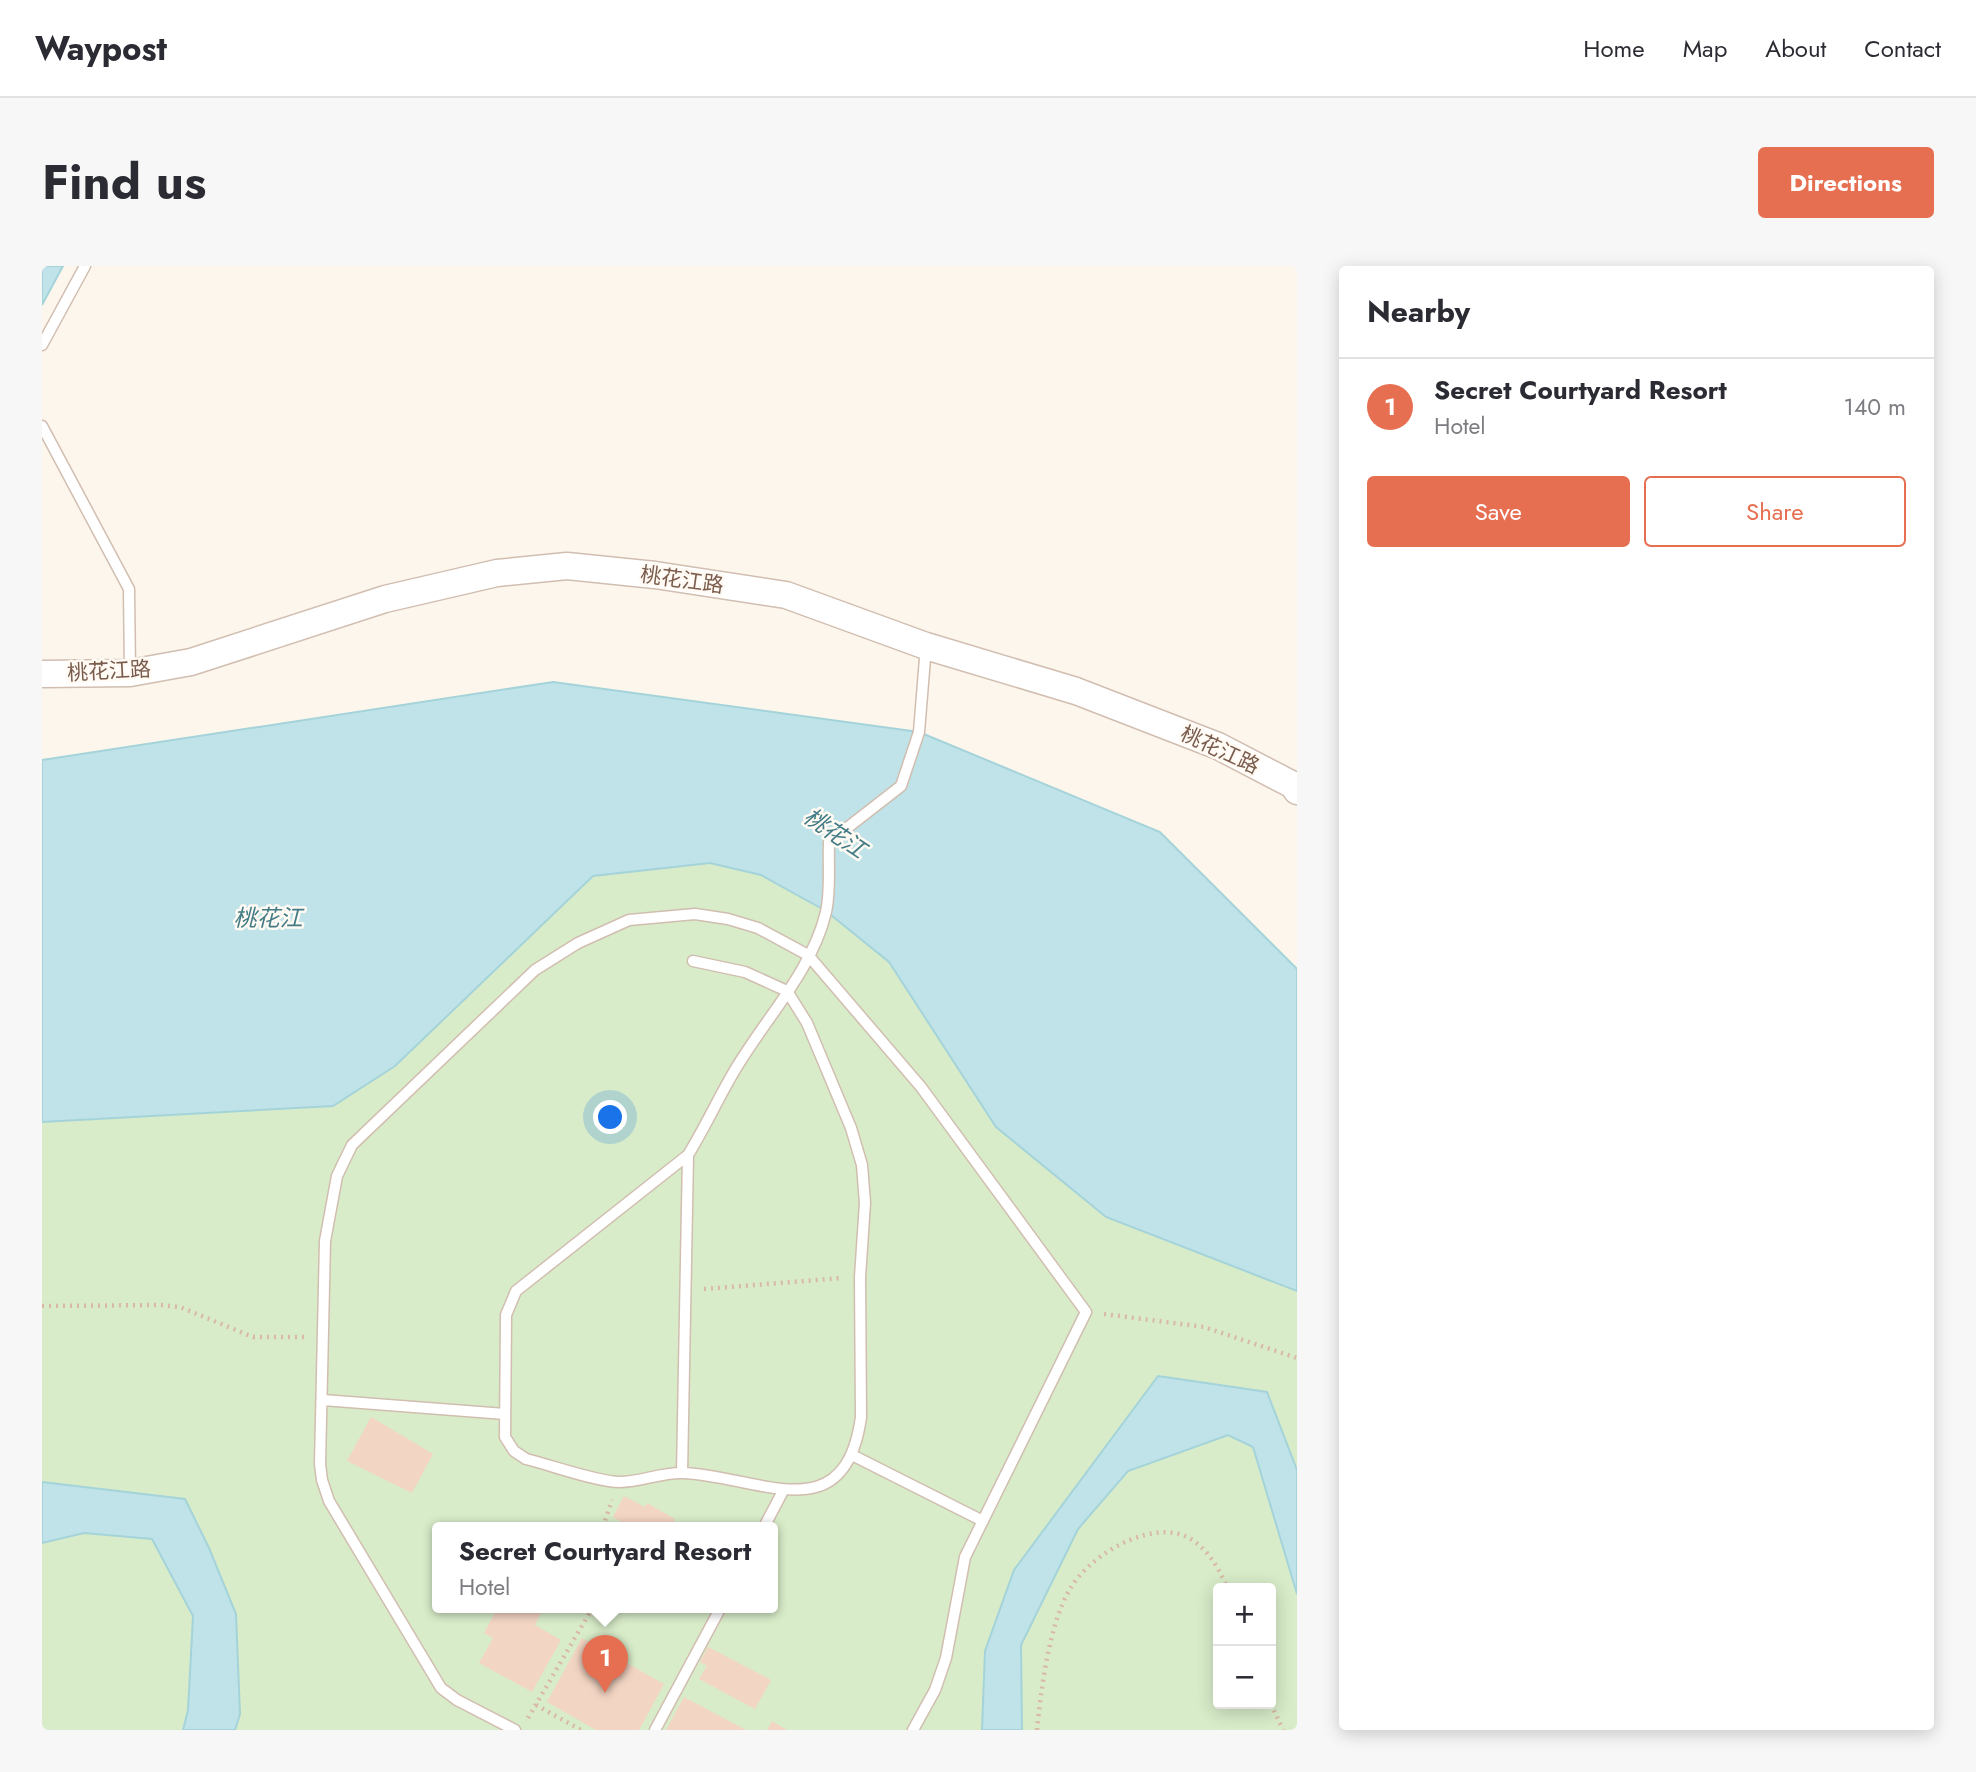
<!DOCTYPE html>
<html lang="en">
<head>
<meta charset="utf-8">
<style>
	body { margin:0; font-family:Jost,"Noto Sans SC",sans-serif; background:#f7f7f7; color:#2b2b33 }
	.controls { position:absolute; right:21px; bottom:21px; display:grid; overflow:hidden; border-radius:7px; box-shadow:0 4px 18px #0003 }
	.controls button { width:63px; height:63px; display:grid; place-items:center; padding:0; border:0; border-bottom:2px solid #e1e1e2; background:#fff; color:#2b2b33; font:35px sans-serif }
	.you { position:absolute; left:569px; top:852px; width:24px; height:24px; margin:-18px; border:5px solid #fff; border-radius:50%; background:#1a73e8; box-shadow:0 0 0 10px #1a73e833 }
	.badge { display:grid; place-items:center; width:46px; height:46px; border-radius:50%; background:#e76f51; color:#fff; font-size:23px; font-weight:700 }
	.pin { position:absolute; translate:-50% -58px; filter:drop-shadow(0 2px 4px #0008) }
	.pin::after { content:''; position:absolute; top:37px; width:24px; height:21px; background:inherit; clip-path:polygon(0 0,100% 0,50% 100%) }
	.popup { position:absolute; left:390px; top:1256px; width:346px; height:91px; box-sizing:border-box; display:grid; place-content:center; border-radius:7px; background:#fff; filter:drop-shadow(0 2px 5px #0005); font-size:23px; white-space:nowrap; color:#7c7c81 }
	.popup b { font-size:26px; color:#2b2b33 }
	.popup::after { content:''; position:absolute; left:50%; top:100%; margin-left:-14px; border:14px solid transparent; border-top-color:#fff }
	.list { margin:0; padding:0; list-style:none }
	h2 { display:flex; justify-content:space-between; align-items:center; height:91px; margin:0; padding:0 28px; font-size:30px }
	h2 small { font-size:23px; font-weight:400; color:#7c7c81 }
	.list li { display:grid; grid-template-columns:46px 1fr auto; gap:21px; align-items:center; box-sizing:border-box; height:98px; padding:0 28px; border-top:2px solid #e1e1e2 }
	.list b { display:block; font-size:26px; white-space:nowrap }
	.list p { margin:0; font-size:23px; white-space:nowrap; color:#7c7c81 }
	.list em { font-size:23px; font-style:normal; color:#7c7c81 }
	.actions { display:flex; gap:14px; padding:21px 28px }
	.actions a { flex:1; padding:16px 0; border:2px solid #e76f51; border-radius:7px; text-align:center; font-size:24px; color:#e76f51 }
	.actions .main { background:#e76f51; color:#fff }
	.map { position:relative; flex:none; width:1255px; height:1464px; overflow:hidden; border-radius:7px }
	header { display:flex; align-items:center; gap:42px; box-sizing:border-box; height:98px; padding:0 35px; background:#fff; border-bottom:2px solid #e1e1e2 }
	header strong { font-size:33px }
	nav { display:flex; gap:38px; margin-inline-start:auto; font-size:24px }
	.intro { display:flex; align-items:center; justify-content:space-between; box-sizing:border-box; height:168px; padding:0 42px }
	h1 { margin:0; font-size:49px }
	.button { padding:18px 32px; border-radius:7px; background:#e76f51; color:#fff; font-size:24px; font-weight:700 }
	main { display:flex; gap:42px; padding:0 42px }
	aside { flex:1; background:#fff; border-radius:7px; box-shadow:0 4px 18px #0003 }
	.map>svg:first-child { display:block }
	.green { fill:#d8ecc9; fill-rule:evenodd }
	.water { fill:#bfe3e8; stroke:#a5d3da; stroke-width:2 }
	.building { fill:#f3d5c3 }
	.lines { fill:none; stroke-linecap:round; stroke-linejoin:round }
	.service-casing { stroke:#d1beb0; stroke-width:13 }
	.tertiary-casing { stroke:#d1beb0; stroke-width:29 }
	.path { stroke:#d9b8a5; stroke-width:4.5; stroke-dasharray:2 5; stroke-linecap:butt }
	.service { stroke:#fff; stroke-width:10 }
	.tertiary { stroke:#fff; stroke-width:26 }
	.labels { text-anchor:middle; stroke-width:5; stroke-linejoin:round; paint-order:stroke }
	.street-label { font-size:21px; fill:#7a5c4d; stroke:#fffaf3 }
	.water-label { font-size:23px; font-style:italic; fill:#437c86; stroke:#fffaf3 }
</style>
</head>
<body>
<header>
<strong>Waypost</strong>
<nav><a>Home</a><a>Map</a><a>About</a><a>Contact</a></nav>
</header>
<div class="intro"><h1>Find us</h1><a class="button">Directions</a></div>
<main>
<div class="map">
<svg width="1255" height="1464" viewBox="0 0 1255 1464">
	<rect width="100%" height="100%" fill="#fdf6ec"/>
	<path class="green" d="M668 597 719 609 784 645 847 696 954 861 1064 951 1255 1025V1464H0V856L291 840 353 800 552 610ZM395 1261H731V1341H395ZM1176 1322H1229V1438H1176Z"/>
	<path class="water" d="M0 0H21L0 39Z
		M511 416 877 466 1118 566 1255 703V1025L1064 951 954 861 847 696 784 645 719 609 668 597 551 610 353 800 291 840 0 856V494Z
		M1116 1110 1225 1126 1255 1204V1328L1211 1181 1186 1169 1086 1205 1036 1263 979 1379 980 1464H940L943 1385 972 1304Z
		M0 1216 143 1233 167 1282 194 1348 198 1448 193 1464H141L146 1444 151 1350 110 1273 42 1267 0 1277Z"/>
	<path class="building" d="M329 1151 391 1188 370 1227 305 1195Z
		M582 1230 603 1241 605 1237 633 1253 629 1261H576L579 1256 571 1251Z
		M456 1341H502L493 1359 519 1374 490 1426 437 1397 451 1372 442 1367Z
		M540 1372 622 1418 597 1464H554L505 1436Z
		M666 1381 729 1414 713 1443 657 1413 665 1400 658 1396Z
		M642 1431 704 1464H624Z
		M730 1455 745 1464H725Z"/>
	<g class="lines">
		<g class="service-casing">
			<path id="service" d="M0 79 43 0
				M0 160 87 323 88 407
				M651 695 703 706 745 725 765 757 809 862 820 899 823 937 818 1011 819 1151C803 1267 717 1210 641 1207 620 1206 599 1216 578 1216 555 1216 509 1199 484 1193L472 1185 463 1171 464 1049 474 1025 646 889C662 863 675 835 690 809 720 756 770 706 784 646 789 624 786 598 787 576L859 520 877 466 884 380
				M281 1134 463 1148
				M810 1189 941 1255
				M640 1207 646 889
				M722 1261 741 1225
				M473 1464 415 1434 399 1422 287 1235 280 1214 278 1198 283 975 295 910 310 879 493 704 536 677 587 654 653 648 686 653 716 662 766 689 879 821 1044 1046 923 1291 904 1392 893 1424 871 1464
				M613 1464 679 1341"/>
		</g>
		<g class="tertiary-casing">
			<path id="tertiary" d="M0 408 88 407 149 396 343 333 455 307 525 300 613 309 744 329 884 380 1034 425 1176 480 1251 519 1255 525"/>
		</g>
		<path class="path" d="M662 1023 800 1012
			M0 1040 119 1039 138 1041 211 1071H265
			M1062 1048 1162 1061 1255 1092
			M561 1261 570 1234
			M1229 1438 1241 1464
			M494 1439 539 1464
			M486 1452 551 1341
			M995 1464C999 1424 1007 1358 1028 1323 1045 1293 1095 1261 1132 1267 1159 1271 1176 1299 1185 1322"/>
		<use href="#service" class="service"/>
		<use href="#tertiary" class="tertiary"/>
	</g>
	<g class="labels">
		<g class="street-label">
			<text transform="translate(640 314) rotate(8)" y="7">桃花江路</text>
			<text transform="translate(67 405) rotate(-3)" y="7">桃花江路</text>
			<text transform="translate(1178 484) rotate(25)" y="7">桃花江路</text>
		</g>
		<g class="water-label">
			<text transform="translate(793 567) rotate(34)" y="8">桃花江</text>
			<text x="226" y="660">桃花江</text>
		</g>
	</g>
</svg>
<div class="controls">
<button>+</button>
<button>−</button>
</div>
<div class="you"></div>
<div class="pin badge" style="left:563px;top:1427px">1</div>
<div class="popup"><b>Secret Courtyard Resort</b>Hotel</div>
</div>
<aside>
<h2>Nearby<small></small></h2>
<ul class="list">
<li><span class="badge">1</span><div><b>Secret Courtyard Resort</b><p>Hotel</p></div><em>140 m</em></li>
</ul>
<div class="actions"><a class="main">Save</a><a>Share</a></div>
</aside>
</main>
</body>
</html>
